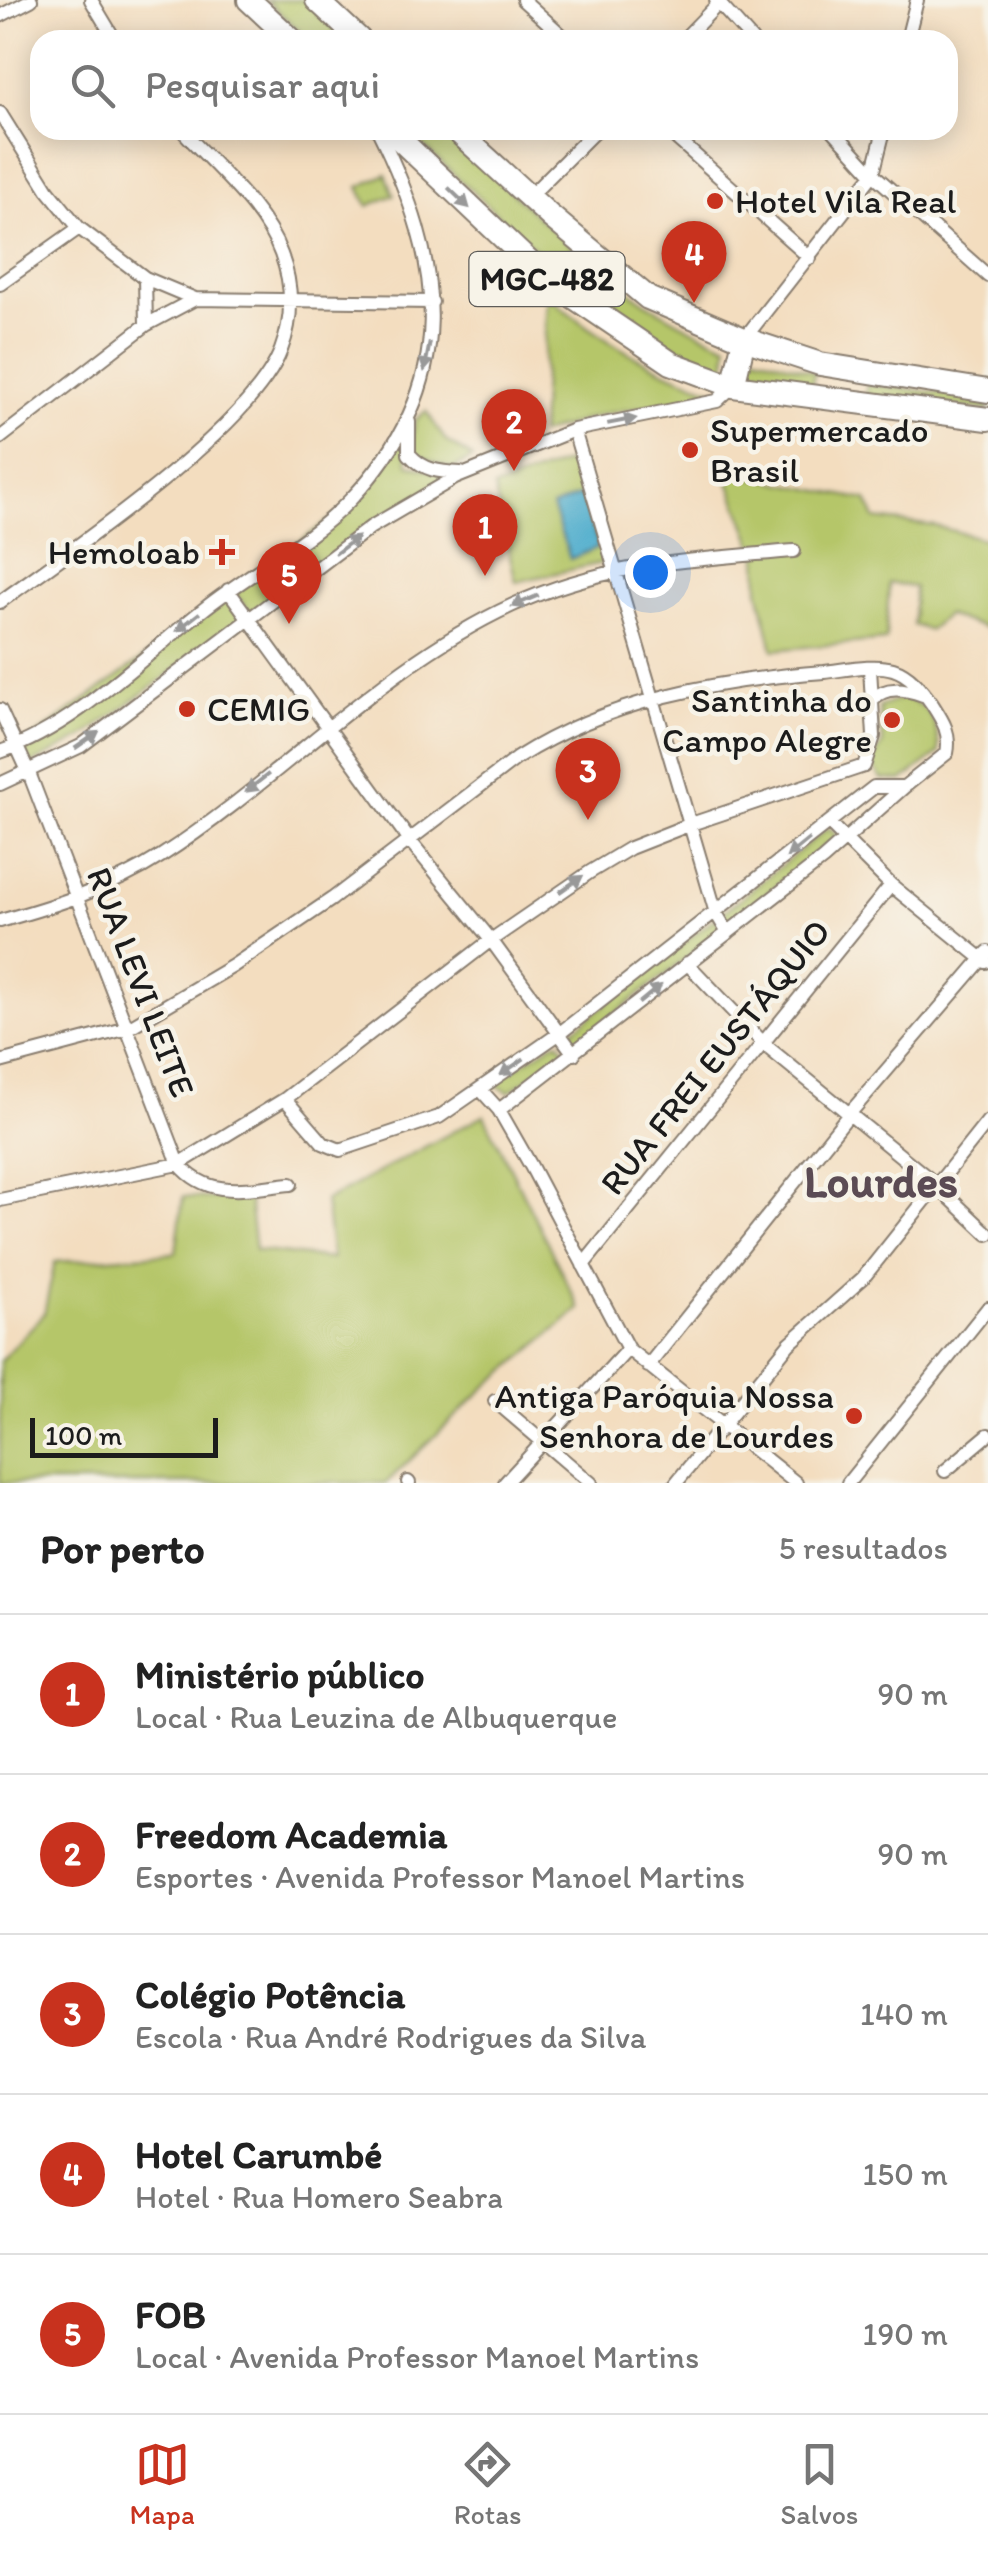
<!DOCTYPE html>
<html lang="pt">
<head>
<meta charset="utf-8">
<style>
	body { margin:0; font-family:Itim,sans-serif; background:#f6f6f6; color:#222 }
	.scale { position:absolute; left:30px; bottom:25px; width:188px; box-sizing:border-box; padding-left:10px; border:5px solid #1c1c1c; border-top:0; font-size:28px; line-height:35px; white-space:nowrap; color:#1c1c1c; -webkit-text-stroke:8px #f7f3e8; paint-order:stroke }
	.you { position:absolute; left:650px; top:572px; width:35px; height:35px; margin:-25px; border:8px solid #fff; border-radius:50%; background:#1a73e8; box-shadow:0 0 0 15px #1a73e833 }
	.badge { display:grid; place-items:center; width:65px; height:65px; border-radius:50%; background:#c8321e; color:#fff; font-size:32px; font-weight:700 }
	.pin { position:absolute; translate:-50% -82px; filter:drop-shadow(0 2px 5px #0008) }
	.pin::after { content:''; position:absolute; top:52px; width:35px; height:30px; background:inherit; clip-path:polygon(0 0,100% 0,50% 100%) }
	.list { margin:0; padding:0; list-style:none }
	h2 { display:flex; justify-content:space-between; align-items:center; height:130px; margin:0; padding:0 40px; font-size:42px }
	h2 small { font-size:32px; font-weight:400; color:#767676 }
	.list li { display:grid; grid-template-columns:65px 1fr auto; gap:30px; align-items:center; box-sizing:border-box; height:160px; padding:0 40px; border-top:2px solid #e0e0e0 }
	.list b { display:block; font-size:38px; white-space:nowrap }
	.list p { margin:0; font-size:32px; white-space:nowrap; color:#767676 }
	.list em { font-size:32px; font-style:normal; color:#767676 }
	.icon { flex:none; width:55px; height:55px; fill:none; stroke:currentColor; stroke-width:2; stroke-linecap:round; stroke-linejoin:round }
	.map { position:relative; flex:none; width:988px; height:1483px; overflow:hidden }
	.search { position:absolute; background:#fff; box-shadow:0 5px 25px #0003; left:30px; right:30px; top:30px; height:110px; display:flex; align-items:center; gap:25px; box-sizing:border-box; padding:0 35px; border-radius:30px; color:#767676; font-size:38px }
	.sheet { height:930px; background:#fff }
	nav { display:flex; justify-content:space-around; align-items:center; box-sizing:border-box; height:140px; border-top:2px solid #e0e0e0; background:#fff; font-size:28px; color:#767676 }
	nav a { display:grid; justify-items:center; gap:5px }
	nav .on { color:#c8321e }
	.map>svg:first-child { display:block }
	.green { fill:#b5c669; stroke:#687142; stroke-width:2.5 }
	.water { fill:#4fadcd; stroke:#366474; stroke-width:2.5 }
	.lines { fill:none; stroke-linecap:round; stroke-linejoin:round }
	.street-casing { stroke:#887c6e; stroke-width:16 }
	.highway-casing { stroke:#887c6e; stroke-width:26 }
	.street { stroke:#fff; stroke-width:12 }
	.highway { stroke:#fff; stroke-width:22 }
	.oneway { fill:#999 }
	.poi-dot { fill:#c8321e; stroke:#f7f3e8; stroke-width:4 }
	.labels { text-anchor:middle; stroke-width:9; stroke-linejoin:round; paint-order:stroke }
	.shield { fill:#f7f3e8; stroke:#5e5c59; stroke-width:2.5 }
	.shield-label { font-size:32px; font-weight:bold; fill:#1c1c1c }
	.poi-label { font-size:35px; fill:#1c1c1c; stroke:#f7f3e8; text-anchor:start }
	.street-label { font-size:35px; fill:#1c1c1c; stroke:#f7f3e8 }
	.district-label { font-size:45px; font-weight:bold; fill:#5b4b54; stroke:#f7f3e8 }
</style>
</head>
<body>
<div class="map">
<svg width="988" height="1483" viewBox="0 0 988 1483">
	<rect width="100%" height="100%" fill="#f7f3e8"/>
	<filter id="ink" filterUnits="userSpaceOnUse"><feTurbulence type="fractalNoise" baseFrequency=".01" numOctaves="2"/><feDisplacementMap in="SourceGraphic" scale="20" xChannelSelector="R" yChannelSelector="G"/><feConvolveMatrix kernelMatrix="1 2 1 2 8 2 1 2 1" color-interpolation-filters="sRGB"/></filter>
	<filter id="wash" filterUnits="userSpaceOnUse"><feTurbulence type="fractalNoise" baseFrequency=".0048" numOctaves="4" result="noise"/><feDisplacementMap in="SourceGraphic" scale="40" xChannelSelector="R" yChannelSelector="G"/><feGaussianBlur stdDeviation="2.25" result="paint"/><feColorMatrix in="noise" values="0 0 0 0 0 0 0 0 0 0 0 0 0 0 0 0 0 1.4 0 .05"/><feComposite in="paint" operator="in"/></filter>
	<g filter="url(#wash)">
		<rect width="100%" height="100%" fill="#f3ddbf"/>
		<path class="green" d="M266 0H306L349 40H309Z
			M406 130H446C537 215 610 297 728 345L725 369 628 327 588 298Z
			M386 174 394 195 368 206 359 187Z
			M547 295C601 342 655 371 723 393L604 414 540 434Z
			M746 352 815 372 810 389 741 378Z
			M867 384 988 399V410L866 397Z
			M426 411 446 441 473 458 452 469 410 452 415 420Z
			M405 430 408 464 454 477 251 613 232 590 355 502Z
			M578 458 606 562 516 582 494 488Z
			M725 472 867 500 875 519 935 526 988 540V629L946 615 929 630 913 625 914 587 889 583 886 640 773 650 759 590 758 556Z
			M228 597 245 619 83 737 30 765 22 746Z
			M903 698C932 705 938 725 939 753L902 781 881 779 872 763 883 743 879 707Z
			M828 828 838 836 728 925 721 914Z
			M715 918 723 930 572 1047 563 1038Z
			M557 1041 567 1051 509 1092 492 1083Z
			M484 1115 580 1309 485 1388 386 1483H0V1361L44 1314 55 1262 176 1253 183 1197 249 1199 255 1250 332 1259 325 1201Z"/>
		<path class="water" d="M581 495 599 547 570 559 552 507Z"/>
	</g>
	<g filter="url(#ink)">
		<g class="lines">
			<g class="street-casing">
				<path id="street" d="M91 0 115 40
					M523 0 567 40
					M716 0 752 40
					M0 16 31 0
					M683 40 719 3
					M907 40 917 0
					M0 113 48 190 79 228 145 278 195 299 432 302
					M667 130 810 258
					M833 130 873 174 988 276
					M529 197 596 130
					M145 278 146 325
					M0 284 79 228
					M744 339 873 174 884 130
					M409 422V454C424 471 439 472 461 473
					M574 430 716 913 728 933
					M0 438 146 325 195 299
					M228 590 410 841 491 940 574 1054
					M0 602C70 551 252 428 281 350 293 319 293 286 281 254 264 207 215 167 182 130
					M872 700C886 685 905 689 923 695
					M0 710 29 773 179 1164C209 1200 248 1188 291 1184
					M0 752C76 726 141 658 204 609 250 572 309 543 350 500 462 383 444 263 378 130
					M864 766 874 736 870 668
					M0 784 81 746 371 527 455 478 574 430 717 401 733 386
					M829 823 891 885 986 962
					M0 921C57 905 111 888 161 856 283 778 380 666 513 605 607 562 693 560 794 551
					M687 963 766 1046 934 1183 988 1234
					M0 1062 128 1028 233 966 332 899 517 758C608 700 718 680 824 672 844 670 873 663 893 669 910 674 922 690 932 704 943 721 951 733 947 753L904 787H874L560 1033 439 1117 340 1150 323 1143 285 1099
					M480 1089 499 1110 531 1166 628 1349 796 1483
					M499 1110 823 859 904 787
					M0 1200 179 1164 285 1099 491 940 590 872 630 848 691 824 864 766
					M583 1265 891 885
					M648 1366 850 1113 988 952
					M495 1401 591 1483
					M945 1471 988 1435
					M408 1482 409 1483
					M505 1483 628 1349
					M676 1483 789 1344 863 1278 988 1121
					M848 1483 988 1308"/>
			</g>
			<g class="highway-casing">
				<path id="highway" d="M249 0 292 40
					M317 0 360 40
					M390 130 547 279 671 363 733 386 988 419
					M456 130 550 216 648 298 744 339 820 364 988 391
					M733 386 744 339"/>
			</g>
			<use href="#street" class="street"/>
			<use href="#highway" class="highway"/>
		</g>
		<defs><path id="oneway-solid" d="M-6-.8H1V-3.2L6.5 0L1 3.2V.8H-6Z" transform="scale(2.5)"/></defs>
		<g class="oneway">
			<use href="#oneway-solid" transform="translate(459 198) rotate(44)"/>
			<use href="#oneway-solid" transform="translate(427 357) rotate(101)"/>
			<use href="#oneway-solid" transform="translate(622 421) rotate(-11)"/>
			<use href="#oneway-solid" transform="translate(347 545) rotate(-37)"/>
			<use href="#oneway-solid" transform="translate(525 601) rotate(157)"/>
			<use href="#oneway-solid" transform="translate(188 622) rotate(142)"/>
			<use href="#oneway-solid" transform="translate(87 740) rotate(-35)"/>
			<use href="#oneway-solid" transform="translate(257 783) rotate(142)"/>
			<use href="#oneway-solid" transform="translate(798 848) rotate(141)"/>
			<use href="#oneway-solid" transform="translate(571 884) rotate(-35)"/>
			<use href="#oneway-solid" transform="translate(650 994) rotate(-39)"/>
			<use href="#oneway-solid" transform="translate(512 1067) rotate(145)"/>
		</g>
	</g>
	<g class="poi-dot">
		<circle cx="715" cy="201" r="10"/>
		<circle cx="690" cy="450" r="10"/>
		<path d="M217 537h10v10h10v10h-10v10h-10v-10h-10v-10h10z"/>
		<circle cx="187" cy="709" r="10"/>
		<circle cx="892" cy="720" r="10"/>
		<circle cx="854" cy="1416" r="10"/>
	</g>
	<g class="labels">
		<rect class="shield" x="469.5" y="252" width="155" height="54" rx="8"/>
		<g class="shield-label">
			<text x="547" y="290">MGC-482</text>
		</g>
		<g class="poi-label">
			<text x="735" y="213">Hotel Vila Real</text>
			<text x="710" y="442">Supermercado<tspan x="710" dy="40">Brasil</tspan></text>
			<text x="200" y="564" text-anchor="end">Hemoloab</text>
			<text x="872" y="712" text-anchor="end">Santinha do<tspan x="872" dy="40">Campo Alegre</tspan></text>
			<text x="207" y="721">CEMIG</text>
			<text x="834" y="1408" text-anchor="end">Antiga Paróquia Nossa<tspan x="834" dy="40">Senhora de Lourdes</tspan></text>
		</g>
		<g class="street-label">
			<text transform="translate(141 982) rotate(69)" y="12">RUA LEVI LEITE</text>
			<text transform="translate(715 1057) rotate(-51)" y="12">RUA FREI EUSTÁQUIO</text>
		</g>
		<g class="district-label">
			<text x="881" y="1197">Lourdes</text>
		</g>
	</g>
</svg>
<div class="scale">100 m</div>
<div class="you"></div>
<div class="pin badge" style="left:485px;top:576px">1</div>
<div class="pin badge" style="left:514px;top:471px">2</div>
<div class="pin badge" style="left:588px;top:820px">3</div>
<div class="pin badge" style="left:694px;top:303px">4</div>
<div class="pin badge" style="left:289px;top:624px">5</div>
<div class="search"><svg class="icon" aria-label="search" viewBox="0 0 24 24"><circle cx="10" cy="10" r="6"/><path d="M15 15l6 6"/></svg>Pesquisar aqui</div>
</div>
<section class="sheet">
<h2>Por perto<small>5 resultados</small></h2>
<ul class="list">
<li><span class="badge">1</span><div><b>Ministério público</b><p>Local · Rua Leuzina de Albuquerque</p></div><em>90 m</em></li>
<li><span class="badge">2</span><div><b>Freedom Academia</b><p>Esportes · Avenida Professor Manoel Martins</p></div><em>90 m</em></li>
<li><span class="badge">3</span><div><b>Colégio Potência</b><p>Escola · Rua André Rodrigues da Silva</p></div><em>140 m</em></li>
<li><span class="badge">4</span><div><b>Hotel Carumbé</b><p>Hotel · Rua Homero Seabra</p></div><em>150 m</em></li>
<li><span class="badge">5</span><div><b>FOB</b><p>Local · Avenida Professor Manoel Martins</p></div><em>190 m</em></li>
</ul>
</section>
<nav>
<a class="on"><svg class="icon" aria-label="map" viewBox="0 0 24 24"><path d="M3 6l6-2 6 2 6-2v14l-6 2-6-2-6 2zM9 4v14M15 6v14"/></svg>Mapa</a>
<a><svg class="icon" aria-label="directions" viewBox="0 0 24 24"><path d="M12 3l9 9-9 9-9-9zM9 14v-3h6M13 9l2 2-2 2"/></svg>Rotas</a>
<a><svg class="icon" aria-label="saved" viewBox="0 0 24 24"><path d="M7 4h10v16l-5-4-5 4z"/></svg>Salvos</a>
</nav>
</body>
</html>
